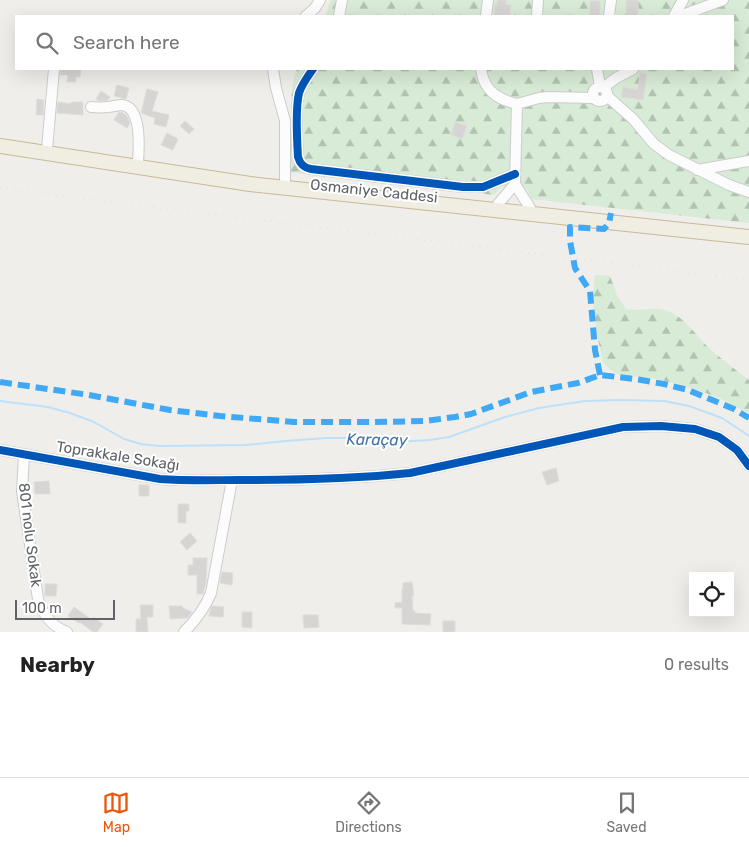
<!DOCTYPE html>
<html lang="en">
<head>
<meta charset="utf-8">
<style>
	body { margin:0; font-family:Rubik,sans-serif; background:#f2f2f2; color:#222 }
	.controls { position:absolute; right:15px; bottom:15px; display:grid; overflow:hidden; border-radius:0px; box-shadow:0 5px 20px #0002 }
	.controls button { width:45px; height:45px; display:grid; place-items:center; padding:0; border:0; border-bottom:1px solid #e0e0e0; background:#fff; color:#222; font:25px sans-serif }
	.scale { position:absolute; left:15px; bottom:12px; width:100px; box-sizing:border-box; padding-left:5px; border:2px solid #5f6368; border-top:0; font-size:14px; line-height:18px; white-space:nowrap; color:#5f6368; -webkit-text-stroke:4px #fff; paint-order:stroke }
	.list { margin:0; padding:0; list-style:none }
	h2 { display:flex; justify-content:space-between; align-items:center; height:65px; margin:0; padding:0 20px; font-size:21px }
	h2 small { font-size:16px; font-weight:400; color:#767676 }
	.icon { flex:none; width:28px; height:28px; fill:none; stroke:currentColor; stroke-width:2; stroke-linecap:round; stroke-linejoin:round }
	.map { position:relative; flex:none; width:749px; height:632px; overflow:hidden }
	.search { position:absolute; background:#fff; box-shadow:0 5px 20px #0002; left:15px; right:15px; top:15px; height:55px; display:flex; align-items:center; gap:12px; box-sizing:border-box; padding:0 18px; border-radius:0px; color:#767676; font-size:19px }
	.sheet { height:145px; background:#fff }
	nav { display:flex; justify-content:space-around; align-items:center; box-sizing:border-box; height:70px; border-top:1px solid #e0e0e0; background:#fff; font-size:14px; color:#767676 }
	nav a { display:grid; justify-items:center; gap:2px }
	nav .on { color:#ea580c }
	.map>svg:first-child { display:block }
	.forest { fill:url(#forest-firs) }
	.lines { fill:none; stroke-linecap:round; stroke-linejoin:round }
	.stream { stroke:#bfe0f9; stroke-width:2 }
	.building { fill:#d6d5d3; stroke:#deddd9 }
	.minor-casing { stroke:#cbcccc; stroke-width:12 }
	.highway-casing { stroke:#c8b996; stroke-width:16 }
	.minor { stroke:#fdfcfc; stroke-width:10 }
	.highway { stroke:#f0ede3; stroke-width:14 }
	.rail { stroke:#e4e4e4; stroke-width:2; stroke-dasharray:1 6; stroke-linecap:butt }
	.quiet { stroke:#3fa9f5; stroke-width:6; stroke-dasharray:12 6; stroke-linecap:butt }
	.cycleway-casing { stroke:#fff; stroke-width:11 }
	.cycleway { stroke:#0057b8; stroke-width:8 }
	.labels { text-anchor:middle; stroke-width:4; stroke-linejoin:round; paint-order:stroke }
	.street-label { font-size:15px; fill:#5f6368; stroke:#fff }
	.water-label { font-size:16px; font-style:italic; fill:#4174aa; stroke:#fff }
</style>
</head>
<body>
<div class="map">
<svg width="749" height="632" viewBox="0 0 749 632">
	<defs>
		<pattern id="forest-firs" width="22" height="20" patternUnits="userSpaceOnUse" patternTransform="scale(1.25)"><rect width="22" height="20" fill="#d8ebd6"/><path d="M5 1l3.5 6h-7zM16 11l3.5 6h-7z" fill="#b2c2b1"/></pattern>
	</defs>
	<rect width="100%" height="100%" fill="#efeeea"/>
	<path class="forest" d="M331 0H749V223L531 199 527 189 501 187 494 195 289 172C290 156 291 140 291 124 291 105 290 86 297 69H733V16H325Z
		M595 275 610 276 617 295 626 309C640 312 654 306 668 311 685 318 694 333 706 345 720 358 734 369 749 380V413L719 398 692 388 662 380 617 374 608 368 603 362 597 335 593 299Z"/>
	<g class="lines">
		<path class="stream" d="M0 401 48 407 70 413 94 422 124 439 141 444 159 446 246 445 285 441 327 438H370L411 441 430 440 449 437 505 417 539 408 585 401 622 400 664 401 689 406 722 418 749 436"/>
	</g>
	<path class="building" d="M497 0H506V4L511 5 510 16H494L495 4H497Z
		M626 0H638V16H626Z
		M590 1H600V16H590Z
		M61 69H81L80 77H76V82H67L68 75H60Z
		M640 73 647 74 643 100 621 97 623 87 638 90Z
		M117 85 129 88 126 99 114 96Z
		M147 89 158 92 152 111 169 115 166 127 154 124 155 118 141 113Z
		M101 91 110 97 108 100 99 101 96 99Z
		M37 99 44 100 43 115H36Z
		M58 102 71 104V102H83V115L57 113Z
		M119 112 123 113 127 116 130 123 127 128 114 120Z
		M185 121 194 129 189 134 180 126Z
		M455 122 467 126 462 139 451 135Z
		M167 133 178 139 173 150 161 145Z
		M556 468 559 481 547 485 542 472Z
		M49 481 50 494H35L34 482Z
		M139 485H149V496H139Z
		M178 504H189V511H186V523H178Z
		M190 533 197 541 187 550 180 542Z
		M193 558H207L206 583 203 594H197V575H188V565H193Z
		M222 572 233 573 232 585 220 583Z
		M412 582 414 596H412L413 611H415V613L431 614 430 625 402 624V608H395V603L402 602V589H403V583Z
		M45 584H57L56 596H45Z
		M140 605H153V617H147L148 632H136V619H141Z
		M169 606H182L183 608 192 612 187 618 170 619Z
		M212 606 224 607 223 617 209 616 210 611Z
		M74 607 92 620 94 617 103 624 97 632H93L80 622 79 623 68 616Z
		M242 612H252V628L242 627Z
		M303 615H318L319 627 304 628Z
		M443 621H455V632H443Z"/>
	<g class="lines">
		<g class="minor-casing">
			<path id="minor" d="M306 16 315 8 320 0
				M339 16 342 0
				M486 16 488 0
				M537 16 538 0
				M609 16 611 0
				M674 16 683 0
				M680 16 723 0
				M273 69 276 88 285 121V181
				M313 69C308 76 302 84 299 93 295 110 297 139 298 157 300 164 304 168 311 169L463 187H483L515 174
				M481 69C484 91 497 99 517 104L515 184
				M597 69 600 86
				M593 94a7 7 0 1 1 14 0a7 7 0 1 1-14 0Z
				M604 87 616 78 633 69
				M607 96 633 119 654 144 669 155 729 185 749 192
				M517 104 539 98 548 97 594 98
				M91 107C96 107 101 108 107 107 112 107 117 105 122 105 142 107 139 148 138 162
				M47 149 54 69
				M697 170 749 161
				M498 204 515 184 530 208
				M0 450 160 479C187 481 214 480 241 480 297 480 353 479 410 473L623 427 661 426 695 429 719 437 737 450 749 466
				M24 455 22 491 38 599C43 615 51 626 67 632
				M184 632C196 620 205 608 211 593L232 480"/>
		</g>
		<g class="highway-casing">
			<path id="highway" d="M0 146 250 184 749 237"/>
		</g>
		<use href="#minor" class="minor"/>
		<use href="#highway" class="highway"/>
		<path class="rail" d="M0 188 749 280"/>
		<path class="quiet" d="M600 375 595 350 590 291 575 268 570 241V227L604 229 609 223 611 213
			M0 382 89 395 170 410 220 416 294 422H374L425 421 455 417 471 414 531 392 578 383 600 375 635 379 664 384 688 390 734 409 749 418"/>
		<g class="cycleway-casing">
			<path id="cycleway" d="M313 69C308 76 302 84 299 93 295 110 297 139 298 157 300 164 304 168 311 169L463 187H483L515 174
				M0 450 160 479C187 481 214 480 241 480 297 480 353 479 410 473L623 427 661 426 695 429 719 437 737 450 749 466"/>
		</g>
		<use href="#cycleway" class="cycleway"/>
	</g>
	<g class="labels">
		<g class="street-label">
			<text transform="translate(374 191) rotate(6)" y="5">Osmaniye Caddesi</text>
			<text transform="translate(118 456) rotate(9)" y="5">Toprakkale Sokağı</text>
			<text transform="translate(30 535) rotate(83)" y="5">801 nolu Sokak</text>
		</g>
		<g class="water-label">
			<text transform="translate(377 439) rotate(1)" y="6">Karaçay</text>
		</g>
	</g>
</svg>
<div class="controls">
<button><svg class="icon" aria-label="locate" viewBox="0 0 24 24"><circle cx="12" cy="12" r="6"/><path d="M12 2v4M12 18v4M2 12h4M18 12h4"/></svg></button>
</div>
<div class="scale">100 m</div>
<div class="search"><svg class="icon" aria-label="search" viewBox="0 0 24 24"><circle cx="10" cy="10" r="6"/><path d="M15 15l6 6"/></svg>Search here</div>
</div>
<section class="sheet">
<h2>Nearby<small>0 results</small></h2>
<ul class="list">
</ul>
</section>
<nav>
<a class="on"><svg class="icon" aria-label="map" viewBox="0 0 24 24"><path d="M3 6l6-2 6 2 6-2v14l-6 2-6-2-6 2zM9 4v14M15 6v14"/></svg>Map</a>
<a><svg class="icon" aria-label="directions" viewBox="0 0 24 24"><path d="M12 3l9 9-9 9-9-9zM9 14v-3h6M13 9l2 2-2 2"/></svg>Directions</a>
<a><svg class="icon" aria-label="saved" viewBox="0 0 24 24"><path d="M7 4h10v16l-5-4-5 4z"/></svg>Saved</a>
</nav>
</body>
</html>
